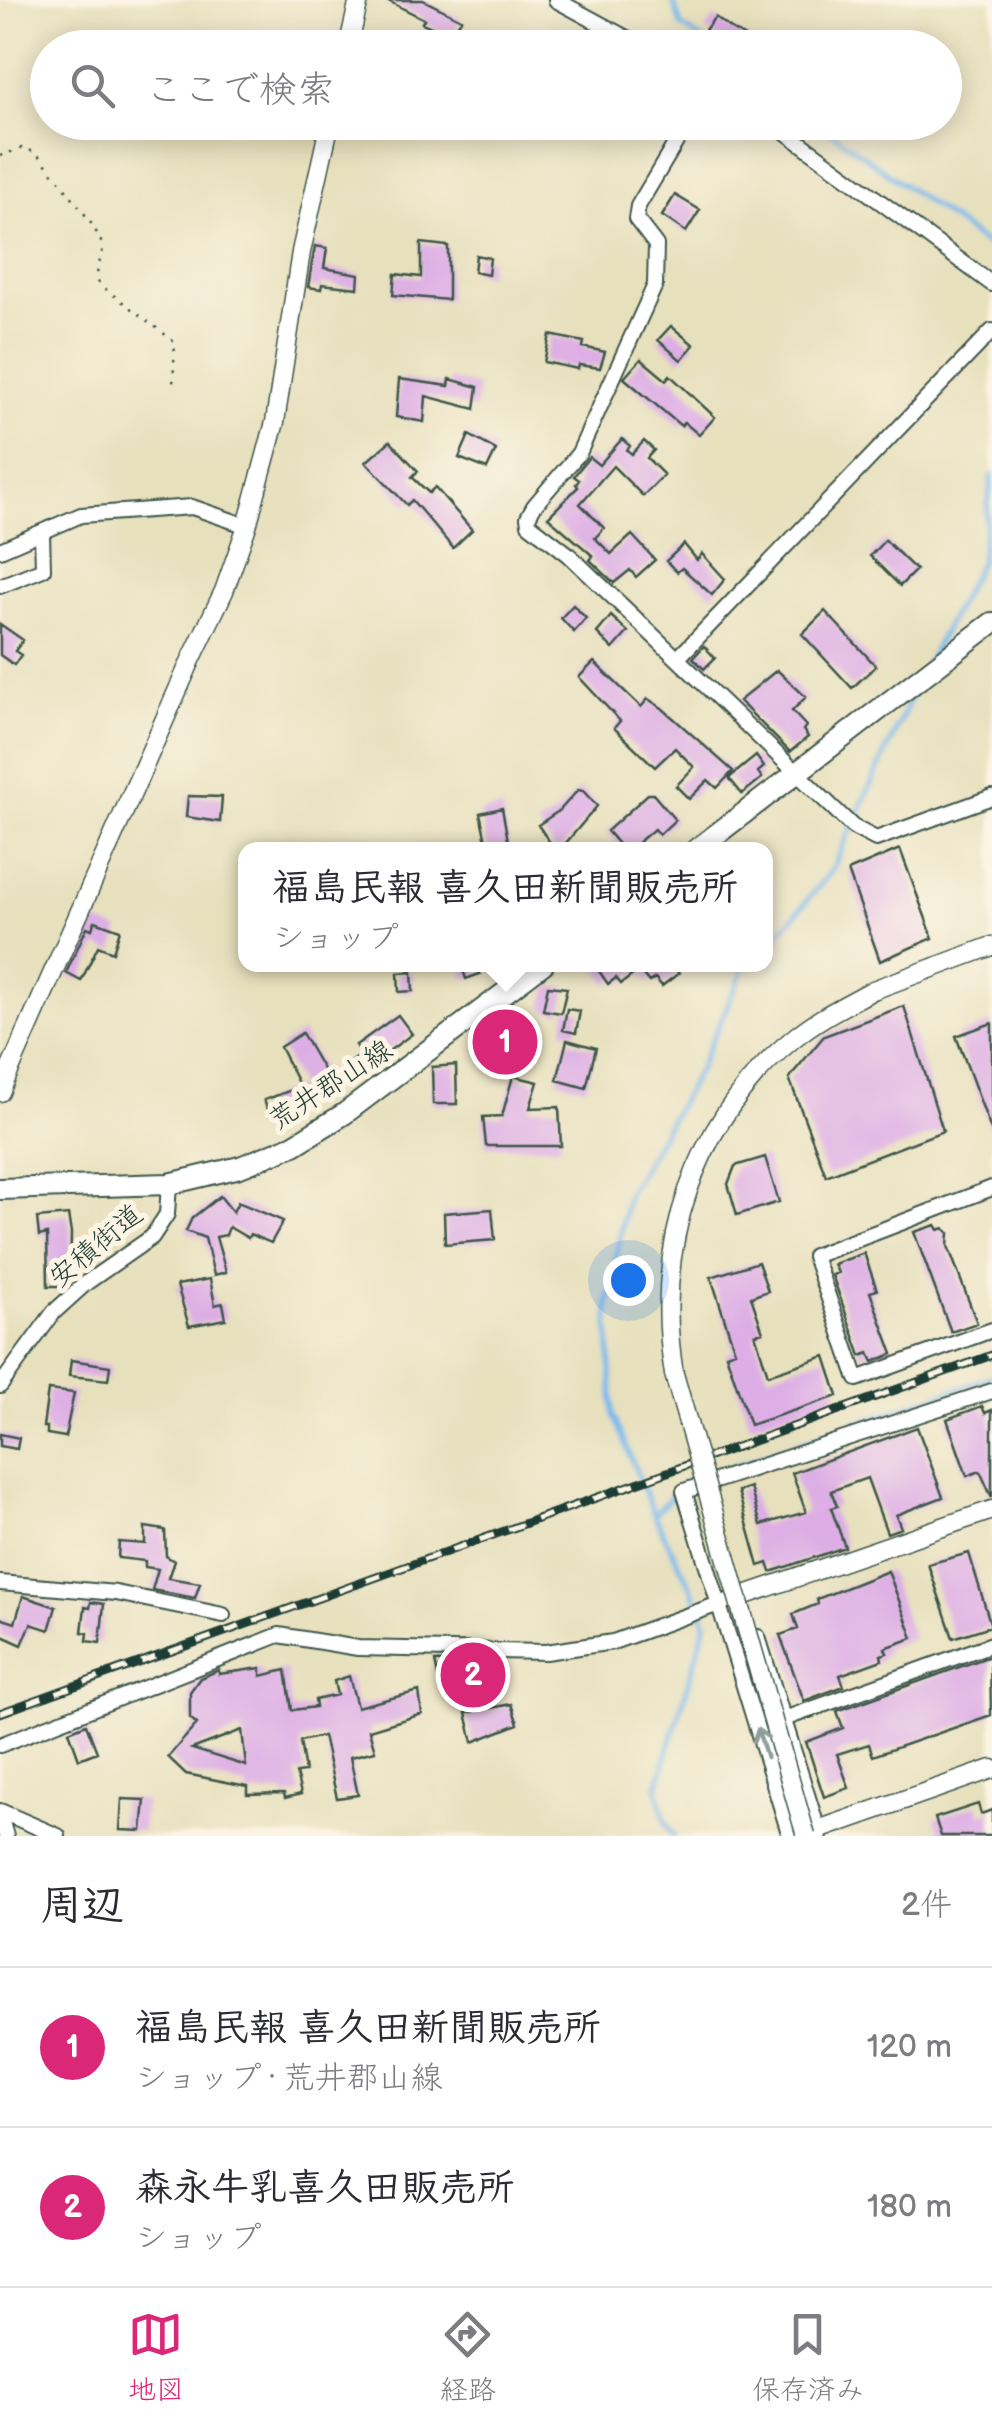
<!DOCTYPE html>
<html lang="ja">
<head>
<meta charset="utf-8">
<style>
	body { margin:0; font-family:"Balsamiq Sans","Klee One",sans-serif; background:#f2f2f3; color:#2b2b33 }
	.you { position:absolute; left:628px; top:1280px; width:35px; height:35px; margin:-25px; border:8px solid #fff; border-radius:50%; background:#1a73e8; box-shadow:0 0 0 15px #1a73e833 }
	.badge { display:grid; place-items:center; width:65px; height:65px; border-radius:50%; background:#db2777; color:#fff; font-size:32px; font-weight:700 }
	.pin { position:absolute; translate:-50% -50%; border:5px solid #fff; box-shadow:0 2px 10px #0006 }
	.popup { position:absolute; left:238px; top:842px; width:535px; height:130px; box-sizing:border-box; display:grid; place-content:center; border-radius:20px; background:#fff; filter:drop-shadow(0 2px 8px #0005); font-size:32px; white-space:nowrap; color:#7c7c81 }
	.popup b { font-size:38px; color:#2b2b33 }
	.popup::after { content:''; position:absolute; left:50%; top:100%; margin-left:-20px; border:20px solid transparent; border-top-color:#fff }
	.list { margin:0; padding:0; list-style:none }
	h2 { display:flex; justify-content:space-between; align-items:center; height:130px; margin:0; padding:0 40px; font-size:42px }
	h2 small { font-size:32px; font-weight:400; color:#7c7c81 }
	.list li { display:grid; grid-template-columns:65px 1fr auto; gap:30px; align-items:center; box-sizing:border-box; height:160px; padding:0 40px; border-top:2px solid #e1e1e2 }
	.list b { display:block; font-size:38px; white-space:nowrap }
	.list p { margin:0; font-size:32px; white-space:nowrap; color:#7c7c81 }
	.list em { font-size:32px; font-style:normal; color:#7c7c81 }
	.icon { flex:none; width:55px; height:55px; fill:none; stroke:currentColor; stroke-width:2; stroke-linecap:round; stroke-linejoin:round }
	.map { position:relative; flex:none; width:992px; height:1836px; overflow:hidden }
	.search { position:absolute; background:#fff; box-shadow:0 5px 25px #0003; left:30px; right:30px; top:30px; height:110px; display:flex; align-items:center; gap:25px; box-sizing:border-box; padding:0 35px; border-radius:55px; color:#7c7c81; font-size:38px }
	.sheet { height:450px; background:#fff }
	nav { display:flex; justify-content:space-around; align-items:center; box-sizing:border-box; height:140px; border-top:2px solid #e1e1e2; background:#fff; font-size:28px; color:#7c7c81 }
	nav a { display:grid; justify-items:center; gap:5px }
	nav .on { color:#db2777 }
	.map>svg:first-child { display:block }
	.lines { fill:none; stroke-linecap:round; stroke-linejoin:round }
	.stream { stroke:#77b9ec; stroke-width:5 }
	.building { fill:#ddaee5; fill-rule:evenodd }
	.minor-casing { stroke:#3d5549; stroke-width:18 }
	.tertiary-casing { stroke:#3d5549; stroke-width:21 }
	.secondary-casing { stroke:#3d5549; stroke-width:24 }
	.path { stroke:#3d5549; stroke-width:2.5; stroke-dasharray:2.5 8; stroke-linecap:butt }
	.minor { stroke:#fff; stroke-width:14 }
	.tertiary { stroke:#fff; stroke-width:18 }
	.secondary { stroke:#fff; stroke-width:20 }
	.rail-casing { stroke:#1f3d34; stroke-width:9 }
	.rail { stroke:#fcf5e5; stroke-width:5; stroke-dasharray:15; stroke-linecap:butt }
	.tertiary-bridge-casing { stroke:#3d5549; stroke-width:21; stroke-linecap:butt }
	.tertiary-bridge { stroke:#fff; stroke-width:18 }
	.oneway { stroke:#8f9e9a }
	.labels { text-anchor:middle; stroke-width:10; stroke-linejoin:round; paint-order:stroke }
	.street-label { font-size:28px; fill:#1f3d34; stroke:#fcf5e5 }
</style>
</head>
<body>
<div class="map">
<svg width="992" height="1836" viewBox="0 0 992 1836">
	<rect width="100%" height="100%" fill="#fcf5e5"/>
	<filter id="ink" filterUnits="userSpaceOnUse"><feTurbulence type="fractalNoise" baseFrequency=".01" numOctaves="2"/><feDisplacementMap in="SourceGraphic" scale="20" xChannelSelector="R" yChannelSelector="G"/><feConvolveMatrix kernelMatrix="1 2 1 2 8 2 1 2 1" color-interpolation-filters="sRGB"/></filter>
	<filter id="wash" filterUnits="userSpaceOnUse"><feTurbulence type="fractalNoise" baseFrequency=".0048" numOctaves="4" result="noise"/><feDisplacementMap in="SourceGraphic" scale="40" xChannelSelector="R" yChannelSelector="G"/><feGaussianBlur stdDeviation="2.25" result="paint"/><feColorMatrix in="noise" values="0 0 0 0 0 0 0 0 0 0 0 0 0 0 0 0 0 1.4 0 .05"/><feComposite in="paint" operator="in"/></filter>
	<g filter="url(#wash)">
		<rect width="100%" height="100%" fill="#e7e0bd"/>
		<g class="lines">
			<path class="stream" d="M673 0 681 26 714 48
				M817 122 992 249
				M927 663 981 560 992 475
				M765 944 786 926 832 870 912 695
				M654 1515 684 1483 992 1377
				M674 1836 665 1821 657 1787 706 1624 692 1589 654 1515 613 1414 608 1308 627 1195 698 1071 746 964"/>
		</g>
		<g id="blocks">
			<path class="building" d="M386 0H423L461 19 452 36 422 23 424 19Z
				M715 17 731 29 764 48H719L723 41 705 30Z
				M549 32 586 46V48H540Z
				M675 195 700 210 686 232 662 216Z
				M421 243 448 246V300L393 295 395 274 421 277Z
				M315 246 327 248 324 268 359 274 358 288 322 284 321 289 308 287Z
				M476 255 490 258 488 275 474 272Z
				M671 326 694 345 681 360 658 340Z
				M550 335 584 342 583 347 605 352 600 368 579 365 578 369 544 362Z
				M641 359 666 380 670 375 715 417 699 435 684 422 681 426 624 378Z
				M399 379 449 386 450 379 478 387 475 409 426 396 424 422 396 417Z
				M469 435 496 450 487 469 459 458Z
				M622 439 630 446 627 450 632 454 644 441 654 450 647 458 664 475 643 496 613 466 580 504 604 528 595 538 611 554 632 535 655 560 636 577 630 570 614 583 590 560 593 556 548 517 578 487 576 484 579 480 574 476 589 457 599 465Z
				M390 441 418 471 412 477 429 493 435 487 472 530 453 548 412 500 407 505 366 462Z
				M885 540 916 570 900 586 870 556Z
				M684 544 697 560 702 554 725 579 712 595 682 568 677 572 666 561Z
				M573 605 586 618 574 632 561 618Z
				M825 611 876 666 852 688 802 634Z
				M611 616 628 632 613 649 597 633Z
				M0 624 23 640 15 651 21 655 14 665 0 655Z
				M704 646 715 658 704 669 693 658Z
				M594 662 641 707 648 699 662 708 733 771 717 788 708 780 689 799 676 786 694 767 675 748 655 767 614 728 620 721 579 677Z
				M777 670 806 697 792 711 806 726 803 730 808 737 790 752 739 701Z
				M756 756 764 767 758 772 762 778 742 794 729 778Z
				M578 790 583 791 597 806 560 850H555L538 825 560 810Z
				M648 794H653L675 820 659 835 654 829 629 850H623L607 831Z
				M188 796 222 797 220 822 186 817Z
				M502 808 509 846 488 850 480 813Z
				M900 849 933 938 880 961 848 871Z
				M95 921 120 930 113 952 98 946 81 981 66 973 87 927 92 929Z
				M461 964H477L480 974 466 979Z
				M594 964H672L679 973 662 986 655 978 649 982 639 970 621 984 616 978 608 984Z
				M412 972 413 991 399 992 398 973Z
				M548 986 567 988 561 1013 543 1010Z
				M904 1006 943 1131 826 1176 789 1078 824 1036Z
				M567 1009 580 1011 576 1033 563 1030Z
				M398 1015 412 1034 359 1073 351 1062 362 1054 356 1045Z
				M504 1017 528 1049 502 1065 482 1034Z
				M992 1023V1130H991L956 1036Z
				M302 1033 325 1073 328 1071 337 1084 312 1099 269 1115 264 1100 300 1087 280 1047Z
				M567 1040 596 1048 586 1088 557 1080Z
				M456 1065 457 1104H433L432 1067Z
				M513 1076 538 1082 530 1108 559 1107 561 1146H486L483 1117 502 1116Z
				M765 1157 779 1202 737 1215 728 1184 735 1166Z
				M220 1196 233 1212 238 1202 283 1221 271 1243 250 1234 248 1238 229 1227 226 1235 216 1237 226 1272 214 1275 205 1238 186 1231 192 1218Z
				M492 1209 495 1240 445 1244 444 1213Z
				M68 1215 71 1233 70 1283 67 1286H48L47 1234 39 1236 37 1218Z
				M936 1225 939 1230 944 1228 949 1233 948 1246 977 1323 951 1332 914 1232Z
				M864 1253 877 1290 870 1292 893 1354 873 1362 869 1353 861 1356 832 1275 838 1273 834 1264Z
				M758 1262 768 1291 751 1297 763 1332 755 1334 768 1375 825 1356 838 1396 750 1425 726 1354 735 1351 711 1277Z
				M210 1279 215 1305 223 1303 226 1319 189 1326 177 1285Z
				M71 1360 110 1366 108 1380 69 1376Z
				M48 1390 74 1393 65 1437 47 1434V1427H43Z
				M982 1406 985 1413 992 1410V1498L980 1471 967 1476 947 1419Z
				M917 1427 943 1497 896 1515 901 1528 887 1533 867 1478 831 1491 837 1506 831 1508 845 1547 771 1572 768 1563 759 1566 738 1491 750 1487 761 1525 806 1512 792 1473Z
				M0 1434 19 1438 17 1449 0 1446Z
				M145 1527 165 1530 166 1556 174 1561 168 1578 200 1583 195 1598 152 1590 158 1569 145 1567V1561L118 1558 119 1542 145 1544Z
				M969 1553 991 1626 953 1638 928 1564Z
				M888 1571 913 1638 885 1648 887 1653 881 1655 882 1660 840 1675 844 1686 804 1701 780 1635 798 1629 793 1614 818 1604 817 1599Z
				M23 1596 56 1607 49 1630 31 1624 22 1645 0 1635V1618L15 1623Z
				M91 1602 104 1604 100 1643 87 1641 88 1633 82 1632 85 1607 90 1608Z
				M990 1656 991 1715 873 1756 869 1744 837 1754 849 1788 824 1797 806 1742 843 1728 837 1711Z
				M454 1661 459 1686 441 1690 435 1662Z
				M470 1663 488 1669 466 1712 460 1691Z
				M261 1668V1676L286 1670 292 1710 316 1707 315 1700 337 1695 334 1681 349 1676 357 1707 419 1691 422 1714 369 1730 375 1751 350 1757 358 1795 337 1798 323 1736 300 1741 305 1772 296 1773 301 1794 285 1798 284 1793 247 1794V1786L186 1774 168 1757 197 1724 190 1718V1692L200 1678 219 1670V1674ZM242 1730 246 1766 192 1749Z
				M511 1704 518 1724 473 1742 466 1713Z
				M86 1724 97 1752 79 1759 69 1731Z
				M122 1799 145 1800 142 1831 120 1830Z
				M978 1804 981 1814 992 1810V1836H941L935 1818Z"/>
		</g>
	</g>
	<g filter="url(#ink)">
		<use href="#blocks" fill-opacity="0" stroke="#3d5549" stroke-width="2.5"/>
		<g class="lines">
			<g class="minor-casing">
				<path id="minor" d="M556 0 645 48
					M688 122 638 206 636 219 656 245 655 285 579 453 534 506 528 517 529 524 568 554 853 827 876 839 992 797
					M772 122 992 284
					M0 550 81 515 192 507 247 526
					M0 586 43 569 42 533
					M678 658 992 331
					M992 1188 814 1256 857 1379 992 1330
					M0 1386 54 1312 86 1283 152 1237 167 1214 169 1184
					M706 1484 992 1391
					M708 1488 706 1484 684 1491 790 1836
					M0 1583 116 1593 223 1615
					M758 1637 820 1836
					M784 1719 992 1644
					M0 1745 279 1635 358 1648 546 1652 613 1642 744 1595
					M0 1811 58 1836
					M0 1815 6 1836"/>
			</g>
			<g class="tertiary-casing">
				<path id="tertiary" d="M348 48 359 0
					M873 990 992 946
					M0 1092 191 660 224 591 247 526 275 422 301 252 330 122
					M745 1595 992 1510
					M818 1830 992 1769"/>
			</g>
			<g class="secondary-casing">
				<path id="secondary" d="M696 850 992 623
					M0 1189 169 1184 240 1167 294 1145 344 1114 543 964"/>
			</g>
			<path class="path" d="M0 156 22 148 35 152C48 165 99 228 102 245 104 259 93 269 99 284L175 342 173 386"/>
			<use href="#minor" class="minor"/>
			<use href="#tertiary" class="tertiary"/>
			<use href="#secondary" class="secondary"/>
			<g class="rail-casing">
				<path id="rail" d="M0 1713 992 1355"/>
			</g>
			<use href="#rail" class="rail"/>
			<g class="tertiary-bridge-casing">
				<path id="tertiary-bridge" d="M806 1836 674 1374C653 1247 693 1121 794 1038 818 1018 846 1005 873 990"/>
			</g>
			<use href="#tertiary-bridge" class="tertiary-bridge"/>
		</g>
		<defs><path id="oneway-shaft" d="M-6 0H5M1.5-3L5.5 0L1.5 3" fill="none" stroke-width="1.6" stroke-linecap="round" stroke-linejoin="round" transform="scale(2.5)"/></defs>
		<use class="oneway" href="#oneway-shaft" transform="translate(762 1743) rotate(-108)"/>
	</g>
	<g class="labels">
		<g class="street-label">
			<text transform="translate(330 1084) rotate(-33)" y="10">荒井郡山線</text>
			<text transform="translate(95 1245) rotate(-40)" y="10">安積街道</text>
		</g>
	</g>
</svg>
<div class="you"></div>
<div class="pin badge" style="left:505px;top:1042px">1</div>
<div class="popup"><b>福島民報 喜久田新聞販売所</b>ショップ</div>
<div class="pin badge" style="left:473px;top:1675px">2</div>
<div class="search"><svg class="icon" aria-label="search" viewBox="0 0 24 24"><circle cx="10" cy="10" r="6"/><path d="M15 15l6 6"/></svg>ここで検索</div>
</div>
<section class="sheet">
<h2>周辺<small>2件</small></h2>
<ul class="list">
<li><span class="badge">1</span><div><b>福島民報 喜久田新聞販売所</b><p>ショップ · 荒井郡山線</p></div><em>120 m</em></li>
<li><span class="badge">2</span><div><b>森永牛乳喜久田販売所</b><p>ショップ</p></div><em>180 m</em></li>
</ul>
</section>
<nav>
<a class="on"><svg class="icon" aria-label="map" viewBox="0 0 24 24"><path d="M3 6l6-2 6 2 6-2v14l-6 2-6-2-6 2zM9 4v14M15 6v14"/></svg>地図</a>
<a><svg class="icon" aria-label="directions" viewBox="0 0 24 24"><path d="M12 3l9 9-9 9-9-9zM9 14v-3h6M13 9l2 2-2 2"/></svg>経路</a>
<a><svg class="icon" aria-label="saved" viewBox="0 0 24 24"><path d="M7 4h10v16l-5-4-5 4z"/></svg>保存済み</a>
</nav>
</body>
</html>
